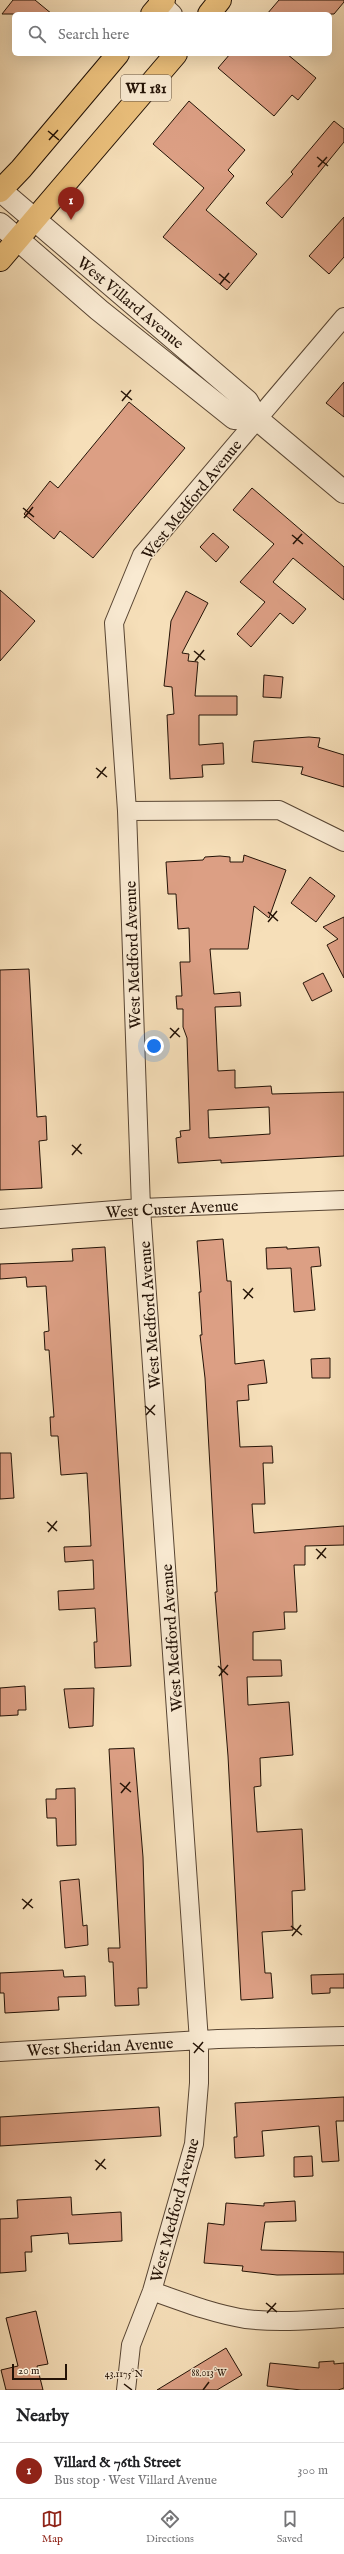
<!DOCTYPE html>
<html lang="en">
<head>
<meta charset="utf-8">
<style>
	body { margin:0; font-family:"IM FELL English",serif; background:#f2f2f2; color:#202124 }
	.scale { position:absolute; left:12px; bottom:10px; width:55px; box-sizing:border-box; padding-left:4px; border:2px solid #231206; border-top:0; font-size:11px; line-height:14px; white-space:nowrap; color:#231206; -webkit-text-stroke:3px #f9ead2; paint-order:stroke }
	.you { position:absolute; left:154px; top:1046px; width:14px; height:14px; margin:-10px; border:3px solid #fff; border-radius:50%; background:#1a73e8; box-shadow:0 0 0 6px #1a73e833 }
	.badge { display:grid; place-items:center; width:26px; height:26px; border-radius:50%; background:#8f2418; color:#fff; font-size:13px; font-weight:700 }
	.pin { position:absolute; translate:-50% -33px; filter:drop-shadow(0 1px 2px #0008) }
	.pin::after { content:''; position:absolute; top:21px; width:14px; height:12px; background:inherit; clip-path:polygon(0 0,100% 0,50% 100%) }
	.list { margin:0; padding:0; list-style:none }
	h2 { display:flex; justify-content:space-between; align-items:center; height:52px; margin:0; padding:0 16px; font-size:17px }
	h2 small { font-size:13px; font-weight:400; color:#757577 }
	.list li { display:grid; grid-template-columns:26px 1fr auto; gap:12px; align-items:center; box-sizing:border-box; height:56px; padding:0 16px; border-top:1px solid #e0e0e0 }
	.list b { display:block; font-size:15px; white-space:nowrap }
	.list p { margin:0; font-size:13px; white-space:nowrap; color:#757577 }
	.list em { font-size:13px; font-style:normal; color:#757577 }
	.icon { flex:none; width:22px; height:22px; fill:none; stroke:currentColor; stroke-width:2; stroke-linecap:round; stroke-linejoin:round }
	.map { position:relative; flex:none; width:344px; height:2390px; overflow:hidden }
	.search { position:absolute; background:#fff; box-shadow:0 4px 16px #0002; left:12px; right:12px; top:12px; height:44px; display:flex; align-items:center; gap:10px; box-sizing:border-box; padding:0 14px; border-radius:6px; color:#757577; font-size:15px }
	.sheet { height:108px; background:#fff }
	nav { display:flex; justify-content:space-around; align-items:center; box-sizing:border-box; height:56px; border-top:1px solid #e0e0e0; background:#fff; font-size:11px; color:#757577 }
	nav a { display:grid; justify-items:center; gap:2px }
	nav .on { color:#8f2418 }
	.map>svg:first-child { display:block }
	.building { fill:#dc9f84; stroke:#231206; fill-rule:evenodd }
	.lines { fill:none; stroke-linecap:round; stroke-linejoin:round }
	.minor-casing { stroke:#584533; stroke-width:20 }
	.tertiary-casing { stroke:#584533; stroke-width:24 }
	.primary-casing { stroke:#231206; stroke-width:24 }
	.minor { stroke:#f9ead2; stroke-width:18 }
	.tertiary { stroke:#f9ead2; stroke-width:22 }
	.primary { stroke:#ebc07c; stroke-width:22 }
	.ticks { fill:none; stroke:#231206; stroke-width:1.5 }
	.labels { text-anchor:middle; stroke-width:3; stroke-linejoin:round; paint-order:stroke }
	.shield { fill:#f9ead2; stroke:#635343; stroke-width:1 }
	.shield-label { font-size:15px; font-weight:bold; fill:#231206 }
	.street-label { font-size:16px; fill:#231206; stroke:#f9ead2 }
	.ticks-label { font-size:10px; text-anchor:middle; fill:#231206; stroke:#f9ead2; stroke-width:3; stroke-linejoin:round; paint-order:stroke }
</style>
</head>
<body>
<div class="map">
<svg width="344" height="2390" viewBox="0 0 344 2390">
	<rect width="100%" height="100%" fill="#f6dfb9"/>
	<filter id="stains"><feTurbulence type="fractalNoise" baseFrequency=".005" numOctaves="4"/><feColorMatrix values="0 0 0 0 .2 0 0 0 0 .09 0 0 0 0 .02 0 0 0 .5 -.17"/></filter>
	<radialGradient id="worn" r=".72"><stop offset=".6" stop-color="#630" stop-opacity="0"/><stop offset="1" stop-color="#630" stop-opacity=".3"/></radialGradient>
	<path class="building" d="M13 0H35L52 14H2Z
		M279 0H344V2L334 14H267Z
		M230 54H287L316 78 298 100 292 95 274 116 218 68Z
		M189 101 245 150 228 170 234 176 206 210 257 254 227 290 163 237 204 188 153 144Z
		M334 121 344 129V142L282 218 266 203 293 174 291 172Z
		M344 217V257L329 274 309 256Z
		M344 382V417L326 403Z
		M129 402 185 448 93 558 60 531 54 539 24 514 50 481 58 488Z
		M252 488 344 567V600L293 558 273 582 306 609 293 624 280 613 251 647 237 634 265 602 240 582 274 544 233 510Z
		M213 533 229 547 216 562 200 547Z
		M0 590 35 621 0 661Z
		M186 591 208 603 182 653 189 654 188 661 198 662 195 696H237V715H199V745L223 743 224 764 202 765 203 777 170 779 167 715 174 714 172 687 164 686 171 621Z
		M264 675 283 677 281 698 263 697Z
		M309 737 320 738 318 747 344 755V787L301 774 303 767 252 762 254 741Z
		M244 855 286 870 269 918 254 906 248 949H210L214 994 240 992 241 1006 215 1007 218 1071 235 1070V1088L271 1086 272 1094 344 1092V1156L221 1163V1160L178 1163 176 1138 181 1137 180 1131 190 1130 187 1038 183 1027V1009H177L176 996H182L180 962H190L189 928 178 929 176 894H168L166 862 203 860 205 857 220 856 230 857V862H243ZM269 1107 270 1134 209 1138 208 1110Z
		M310 877 335 896 316 922 291 903Z
		M344 917V978L327 945 338 939 323 927Z
		M29 969 37 1117 46 1116 47 1140 39 1141 42 1188 0 1190V970Z
		M323 973 332 991 312 1001 303 983Z
		M223 1239 227 1281H231L235 1364 264 1360 267 1383 248 1385 249 1400 237 1401 240 1447 272 1446 273 1463H263L265 1504H252L254 1533 344 1526V1545L305 1546V1565H294L297 1612H284L285 1629 253 1632V1660H281L282 1676 247 1677 248 1705 289 1702 293 1755 260 1758 261 1786 254 1787 257 1832 302 1829 305 1890 292 1891 293 1930 262 1932 265 1973H271L273 1998 241 2000 228 1756 215 1592H217L205 1378 200 1335H202L199 1292H201L197 1241Z
		M105 1247 131 1666 95 1668 94 1642H97L95 1608 59 1610 58 1591 94 1589 93 1560 65 1562 64 1547 91 1546 89 1507 87 1473 61 1475 58 1436H51L50 1417H54L49 1350H45L44 1332 49 1331 46 1286 27 1287 26 1277 0 1279V1264L73 1261 72 1249Z
		M287 1247V1249L319 1247 321 1266 311 1267 315 1310 294 1312 291 1268 267 1269 266 1248Z
		M330 1358V1378H312L311 1359Z
		M0 1453H11L14 1498 0 1499Z
		M25 1686 26 1710H18V1715L0 1716V1688Z
		M94 1688 93 1726 69 1728 64 1689Z
		M134 1748 143 1857 147 1988H138L139 2005 115 2006 113 1962H109L108 1948H120L109 1749Z
		M75 1788 76 1845 57 1846 56 1818H47L46 1799H56V1789Z
		M79 1879 83 1926 87 1925 88 1945 65 1948 60 1881Z
		M63 1970 64 1977 85 1976 86 1996 58 1997 59 2010 5 2013 4 1993H0V1973Z
		M344 1974V1988H330V1993L312 1994 311 1975Z
		M344 2097V2121H336L339 2161 322 2162 319 2126 262 2131 264 2156 235 2158 234 2137H237L235 2103Z
		M159 2107 161 2136 0 2146V2117Z
		M312 2156 313 2176 294 2177V2157Z
		M71 2197 72 2215 121 2212 122 2241 69 2244 68 2233 31 2236 32 2252H25L26 2271 0 2273V2219L18 2218 17 2200Z
		M295 2201 296 2221 265 2222 261 2250 344 2252V2274L277 2275 242 2271 243 2266 204 2263 208 2223 224 2225 226 2203 264 2206V2203Z
		M36 2311 48 2364 37 2366 43 2390H6L1 2370 18 2366 6 2318Z
		M226 2348 242 2375 217 2390H157Z
		M334 2361V2364L344 2363V2388L338 2390H301L267 2386 270 2363 319 2368V2362Z"/>
	<g class="lines">
		<g class="minor-casing">
			<path id="minor" d="M158 0 173 14
				M127 811 279 810 344 842
				M0 1219 141 1208 344 1200
				M0 2052 218 2039 344 2036
				M152 2291C183 2302 214 2314 246 2319 278 2323 312 2320 344 2318
				M126 2390 131 2345 152 2291 194 2144 199 2083V2041L141 1208 127 811 114 623 142 555 344 317"/>
		</g>
		<g class="tertiary-casing">
			<path id="tertiary" d="M0 190 247 401 257 419 344 492
				M0 224 99 310 234 418 257 419"/>
		</g>
		<g class="primary-casing">
			<path id="primary" d="M152 14 164 0
				M209 14 220 0
				M0 191 21 169 118 54
				M0 260 176 54"/>
		</g>
		<use href="#minor" class="minor"/>
		<use href="#tertiary" class="tertiary"/>
		<use href="#primary" class="primary"/>
	</g>
	<path class="ticks" d="M48 131 59 140M49 140 58 130M317 157 328 166M318 167 327 157M219 274 230 283M220 284 229 273M121 391 132 400M122 401 131 390M23 508 34 517M24 518 33 507M292 535 303 544M293 544 302 534M194 651 205 660M195 661 204 650M96 768 107 777M97 778 106 767M268 912 278 921M268 922 277 911M170 1028 180 1037M170 1038 179 1028M72 1145 82 1154M72 1155 81 1144M243 1289 253 1298M244 1299 253 1288M145 1406 155 1415M146 1415 155 1405M47 1522 57 1531M48 1532 57 1521M316 1549 326 1558M317 1559 326 1548M218 1666 228 1675M219 1676 228 1665M120 1783 131 1792M121 1793 130 1782M22 1899 33 1908M23 1909 32 1899M291 1926 302 1935M292 1936 301 1925M193 2043 204 2052M194 2053 203 2042M95 2160 106 2169M96 2170 105 2159M266 2303 277 2312M267 2313 276 2303M124 2384 132 2390M203 2390 209 2382"/>
	<g class="labels">
		<rect class="shield" x="121" y="75" width="50" height="26" rx="3"/>
		<g class="shield-label">
			<text x="146" y="93">WI 181</text>
		</g>
		<g class="street-label">
			<text transform="translate(131 302) rotate(40)" y="6">West Villard Avenue</text>
			<text transform="translate(191 499) rotate(-51)" y="6">West Medford Avenue</text>
			<text transform="translate(132 955) rotate(-92)" y="6">West Medford Avenue</text>
			<text transform="translate(172 1208) rotate(-3)" y="6">West Custer Avenue</text>
			<text transform="translate(149 1315) rotate(-94)" y="6">West Medford Avenue</text>
			<text transform="translate(171 1638) rotate(-94)" y="6">West Medford Avenue</text>
			<text transform="translate(100 2046) rotate(-3)" y="6">West Sheridan Avenue</text>
			<text transform="translate(174 2210) rotate(-75)" y="6">West Medford Avenue</text>
		</g>
	</g>
	<g class="ticks-label">
		<text x="209" y="2376">88.013°W</text>
		<text x="124" y="2377">43.1175°N</text>
	</g>
	<rect width="100%" height="100%" filter="url(#stains)"/>
	<rect width="100%" height="100%" fill="url(#worn)"/>
</svg>
<div class="scale">20 m</div>
<div class="you"></div>
<div class="pin badge" style="left:71px;top:220px">1</div>
<div class="search"><svg class="icon" aria-label="search" viewBox="0 0 24 24"><circle cx="10" cy="10" r="6"/><path d="M15 15l6 6"/></svg>Search here</div>
</div>
<section class="sheet">
<h2>Nearby<small></small></h2>
<ul class="list">
<li><span class="badge">1</span><div><b>Villard &amp; 76th Street</b><p>Bus stop · West Villard Avenue</p></div><em>300 m</em></li>
</ul>
</section>
<nav>
<a class="on"><svg class="icon" aria-label="map" viewBox="0 0 24 24"><path d="M3 6l6-2 6 2 6-2v14l-6 2-6-2-6 2zM9 4v14M15 6v14"/></svg>Map</a>
<a><svg class="icon" aria-label="directions" viewBox="0 0 24 24"><path d="M12 3l9 9-9 9-9-9zM9 14v-3h6M13 9l2 2-2 2"/></svg>Directions</a>
<a><svg class="icon" aria-label="saved" viewBox="0 0 24 24"><path d="M7 4h10v16l-5-4-5 4z"/></svg>Saved</a>
</nav>
</body>
</html>
